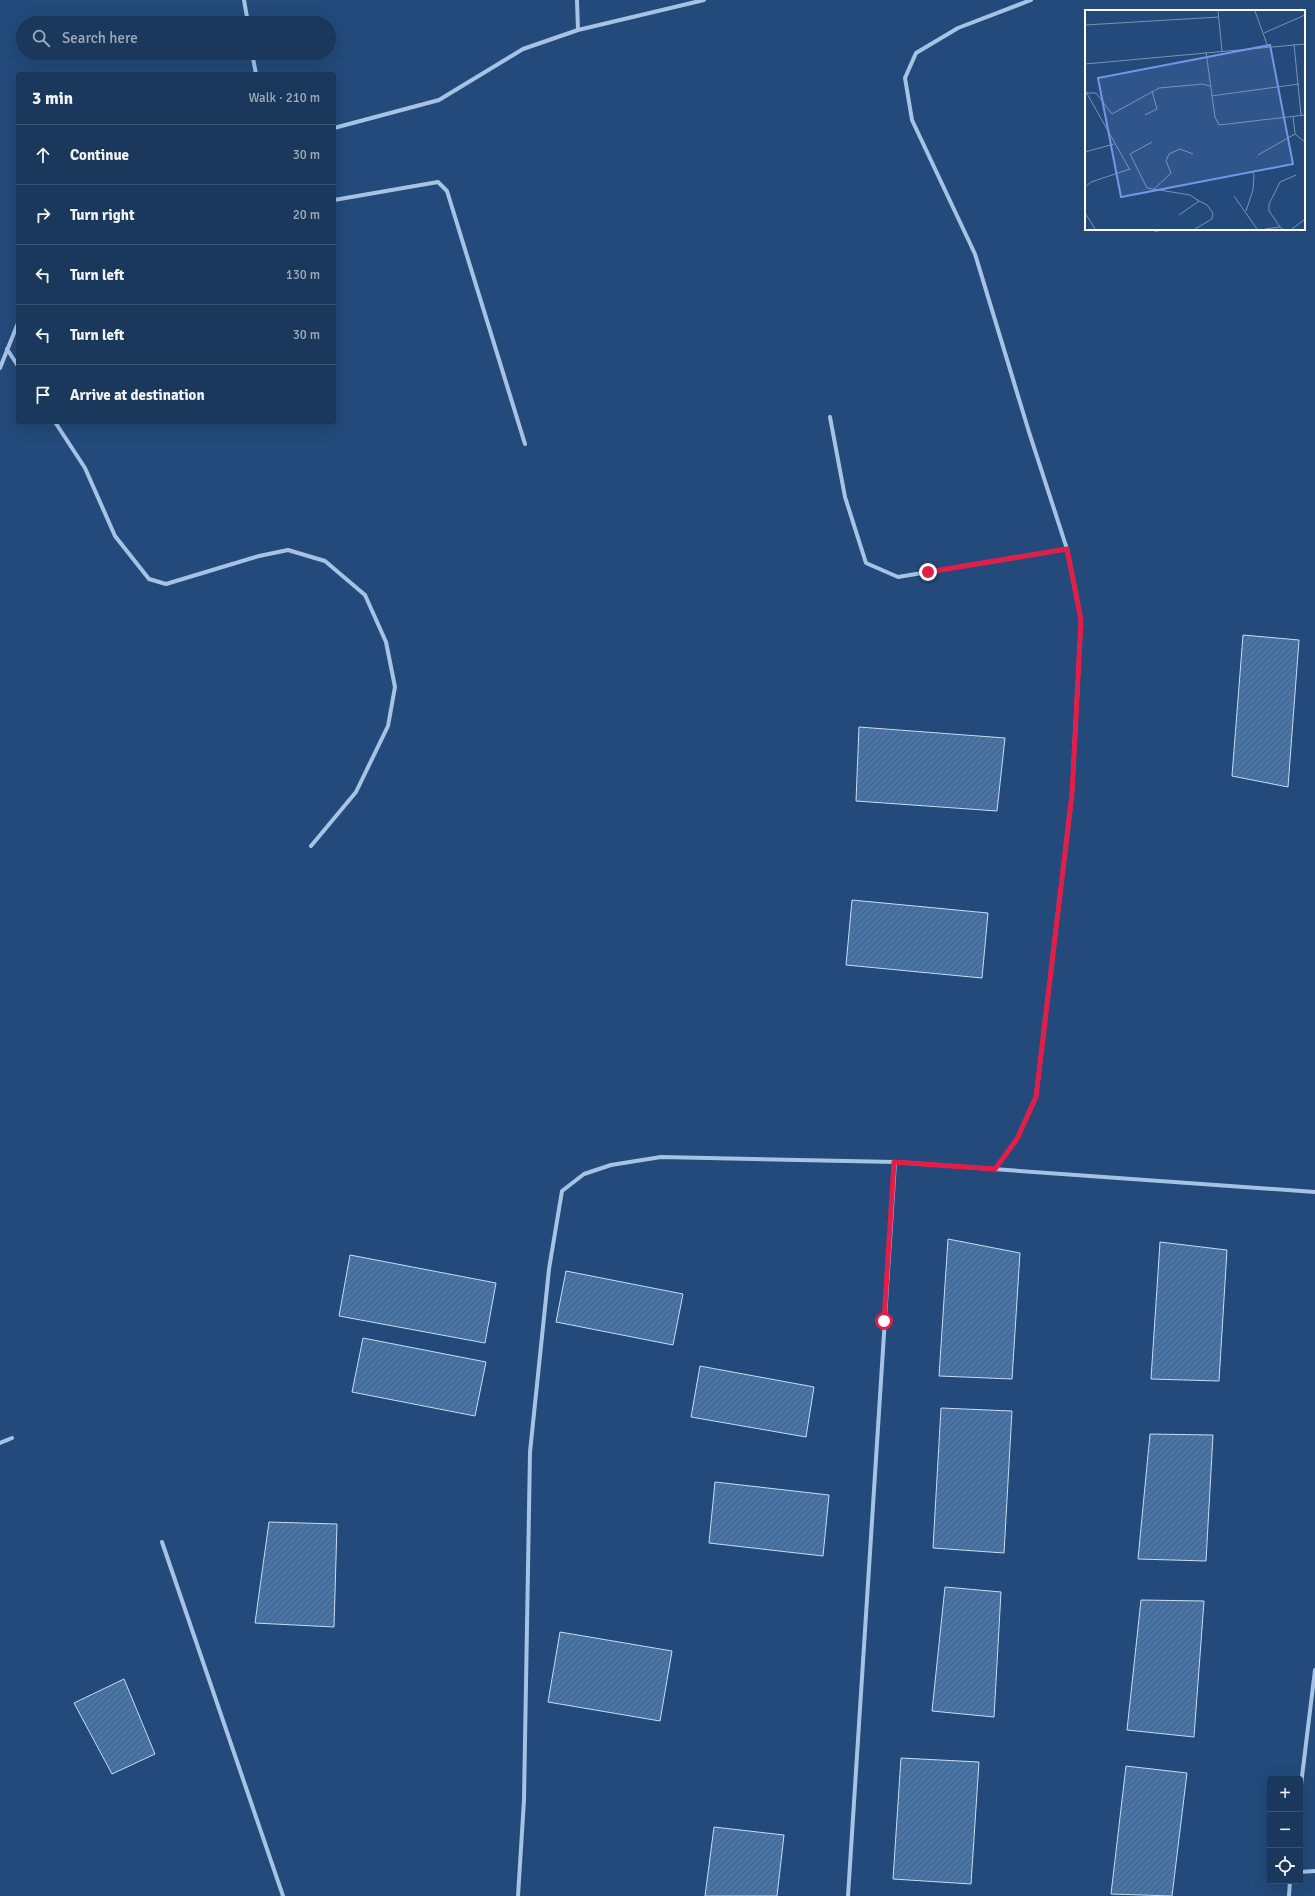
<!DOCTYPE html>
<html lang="en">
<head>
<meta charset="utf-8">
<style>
	body { margin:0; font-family:Signika,sans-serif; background:#274365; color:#f1f3f6 }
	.controls { position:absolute; right:12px; bottom:12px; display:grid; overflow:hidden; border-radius:4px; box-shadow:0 4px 16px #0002 }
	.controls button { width:36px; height:36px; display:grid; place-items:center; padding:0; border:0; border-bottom:1px solid #385272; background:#1a385c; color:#f1f3f6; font:20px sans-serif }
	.stop { position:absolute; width:12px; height:12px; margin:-9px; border:3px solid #e11d48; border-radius:50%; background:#fff }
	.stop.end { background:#e11d48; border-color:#fff; box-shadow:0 1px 4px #0008 }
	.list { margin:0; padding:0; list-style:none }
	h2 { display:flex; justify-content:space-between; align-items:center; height:52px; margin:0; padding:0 16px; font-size:17px }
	h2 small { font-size:13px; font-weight:400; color:#9facbb }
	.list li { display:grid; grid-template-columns:26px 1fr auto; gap:12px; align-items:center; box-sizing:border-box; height:60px; padding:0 16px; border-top:1px solid #385272 }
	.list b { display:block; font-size:15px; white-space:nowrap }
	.list em { font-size:13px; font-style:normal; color:#9facbb }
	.icon { flex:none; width:22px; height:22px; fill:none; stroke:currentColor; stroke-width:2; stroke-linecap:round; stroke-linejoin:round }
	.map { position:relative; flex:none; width:1315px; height:1896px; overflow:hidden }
	.search { position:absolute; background:#1a385c; box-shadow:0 4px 16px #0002; left:16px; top:16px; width:320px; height:44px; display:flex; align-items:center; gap:10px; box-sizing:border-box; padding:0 14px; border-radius:22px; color:#9facbb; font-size:15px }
	.panel { position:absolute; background:#1a385c; box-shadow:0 4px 16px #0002; left:16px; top:72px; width:320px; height:352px; border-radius:4px }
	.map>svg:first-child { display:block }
	.building { fill:url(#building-hatch); stroke:#c8dcf4 }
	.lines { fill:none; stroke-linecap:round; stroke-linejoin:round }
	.street { stroke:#a6c3e5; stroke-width:4 }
	.route { stroke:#e11d48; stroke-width:5 }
	.inset-road { fill:none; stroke:#7b92af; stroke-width:1 }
	.view { fill:#7795e8; fill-opacity:0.15; stroke:#7795e8; stroke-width:2 }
	.inset-edge { fill:none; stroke:#fff; stroke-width:2 }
</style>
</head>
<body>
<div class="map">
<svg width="1315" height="1896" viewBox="0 0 1315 1896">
	<defs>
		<pattern id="building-hatch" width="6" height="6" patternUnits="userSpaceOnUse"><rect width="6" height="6" fill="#4b74a3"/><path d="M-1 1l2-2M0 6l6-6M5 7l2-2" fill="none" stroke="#4c5e73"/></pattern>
	</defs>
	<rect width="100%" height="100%" fill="#234a7a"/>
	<path class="building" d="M1155 229H1176L1155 231Z
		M1243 635 1299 640 1288 787 1232 776Z
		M859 727 1005 738 997 811 856 801Z
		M852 900 988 913 982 978 846 965Z
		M948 1239 1020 1253 1012 1379 939 1376Z
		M1160 1242 1227 1250 1219 1381 1151 1379Z
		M350 1255 496 1283 485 1343 339 1316Z
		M566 1271 683 1294 673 1345 556 1322Z
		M363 1338 486 1362 475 1416 352 1392Z
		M700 1366 814 1387 806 1437 691 1417Z
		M941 1408 1012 1411 1004 1553 933 1548Z
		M1150 1434 1213 1435 1206 1561 1138 1559Z
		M715 1482 829 1495 823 1556 709 1543Z
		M269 1522 337 1524 334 1627 255 1623Z
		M945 1587 1001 1592 994 1717 932 1711Z
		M1141 1600 1204 1601 1194 1737 1127 1730Z
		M560 1632 672 1651 660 1721 548 1702Z
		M124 1679 155 1754 112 1774 74 1703Z
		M901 1758 979 1762 971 1884 893 1879Z
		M1126 1766 1187 1773 1172 1896 1111 1894Z
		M714 1827 784 1835 777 1896H705Z"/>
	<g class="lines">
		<path class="street" d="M244 0 248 23
			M577 0 578 30
			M252 53 256 74
			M334 128 439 100 523 49 578 30 704 0
			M334 200 438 182 447 191 525 444
			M7 349 18 366
			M0 368 18 323
			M830 417 845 497 866 563 898 577 1067 549
			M55 422 85 468 115 536 149 579 166 584 259 556 288 550 325 561 365 595 386 642 395 687 388 726 356 792 311 846
			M995 1169 1017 1139 1036 1097 1072 794 1081 620 1067 549 1029 432 975 254 912 120 905 78 916 53 958 28 1031 0
			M0 1443 12 1438
			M162 1542 283 1896
			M1300 1793 1315 1670
			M1300 1872 1315 1871
			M518 1896 524 1800 530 1452 549 1269 562 1191 584 1174 611 1165 661 1157 895 1162 1315 1192
			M848 1896 895 1162
			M1289 1896 1290 1881"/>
	</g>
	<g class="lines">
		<path class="route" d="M884 1321 894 1162 995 1169 1017 1139 1036 1097 1072 794 1081 620 1067 549 928 572"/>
	</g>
	<g transform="translate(1085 10)">
		<rect width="220" height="220" fill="#234a7a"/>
		<path class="inset-road" d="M133 1 137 41M170 1 183 37M0 15 134 7M179 23 220 5M209 34 216 105M121 42 130 107 134 115 220 105M0 54 220 34M0 80 45 160M2 83H11L27 104 74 78 118 74 125 76M126 86 214 74M60 105 72 99 67 81M210 124 220 132M67 132 45 144 62 178 105 185 114 191M0 142 29 134M173 145 210 124 208 106M0 177 6 172 45 159M68 180 86 163 81 151 84 144 95 139 108 144M149 186 172 219M161 201 168 180 169 165 167 161M0 203 10 219M94 205 114 191 122 195 128 203 127 209 110 219M195 217 184 201V194L195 172 211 165M180 219 195 217 198 219M207 219 220 209"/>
		<path class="view" d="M185 35 208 154 36 187 13 68Z"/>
		<rect width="220" height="220" class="inset-edge"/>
	</g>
</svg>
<div class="controls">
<button>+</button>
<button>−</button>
<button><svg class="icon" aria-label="locate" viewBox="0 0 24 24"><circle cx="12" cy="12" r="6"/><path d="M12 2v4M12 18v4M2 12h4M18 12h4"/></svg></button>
</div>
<div class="stop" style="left:884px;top:1321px"></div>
<div class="stop end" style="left:928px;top:572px"></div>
<div class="search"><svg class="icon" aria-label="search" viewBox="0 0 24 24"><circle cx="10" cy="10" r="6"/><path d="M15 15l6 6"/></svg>Search here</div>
<section class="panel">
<h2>3 min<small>Walk · 210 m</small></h2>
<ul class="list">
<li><svg class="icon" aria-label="ahead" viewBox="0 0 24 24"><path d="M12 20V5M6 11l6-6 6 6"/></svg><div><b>Continue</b></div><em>30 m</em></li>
<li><svg class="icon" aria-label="right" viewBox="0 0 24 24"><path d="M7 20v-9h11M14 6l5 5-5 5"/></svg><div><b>Turn right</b></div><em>20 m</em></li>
<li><svg class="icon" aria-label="left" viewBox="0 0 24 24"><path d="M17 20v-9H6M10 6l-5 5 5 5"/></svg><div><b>Turn left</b></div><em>130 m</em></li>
<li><svg class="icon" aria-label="left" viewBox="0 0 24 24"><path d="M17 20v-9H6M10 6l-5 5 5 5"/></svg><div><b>Turn left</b></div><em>30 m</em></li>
<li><svg class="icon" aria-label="arrive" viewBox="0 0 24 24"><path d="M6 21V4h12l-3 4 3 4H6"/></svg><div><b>Arrive at destination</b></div></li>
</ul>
</section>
</div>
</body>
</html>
